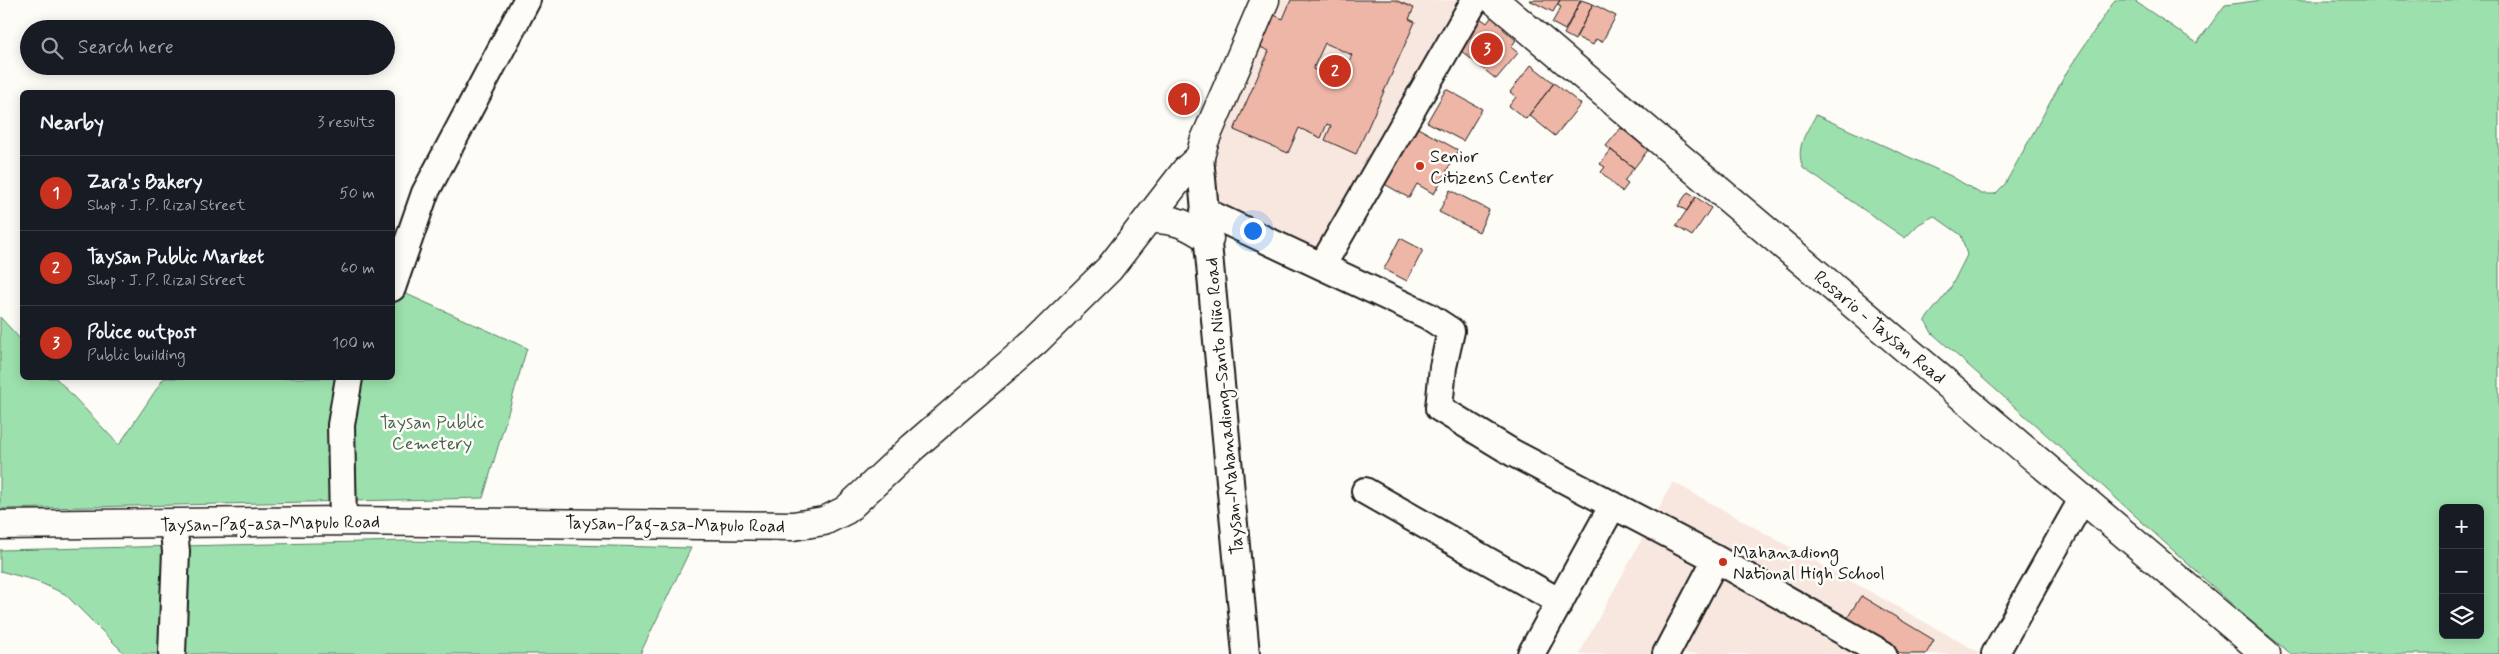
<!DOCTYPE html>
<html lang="en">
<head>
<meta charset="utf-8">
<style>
	body { margin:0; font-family:Mynerve,sans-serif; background:#242831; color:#f1f3f6 }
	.controls { position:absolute; right:15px; bottom:15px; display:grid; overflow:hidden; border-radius:8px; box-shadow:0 2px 12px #0003 }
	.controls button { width:45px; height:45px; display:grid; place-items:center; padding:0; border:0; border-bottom:1px solid #363941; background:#171b24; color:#f1f3f6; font:25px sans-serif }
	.you { position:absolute; left:1252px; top:230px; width:18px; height:18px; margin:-12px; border:4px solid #fff; border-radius:50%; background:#1a73e8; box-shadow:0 0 0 8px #1a73e833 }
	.badge { display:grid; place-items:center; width:32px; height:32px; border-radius:50%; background:#c8321e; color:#fff; font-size:16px; font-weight:700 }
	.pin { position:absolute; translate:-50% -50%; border:2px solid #fff; box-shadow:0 1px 5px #0006 }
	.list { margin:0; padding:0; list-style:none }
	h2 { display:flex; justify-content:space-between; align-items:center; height:65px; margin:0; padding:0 20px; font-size:21px }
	h2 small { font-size:16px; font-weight:400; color:#9ea1a6 }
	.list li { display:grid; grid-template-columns:32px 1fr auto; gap:15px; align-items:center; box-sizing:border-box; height:75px; padding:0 20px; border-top:1px solid #363941 }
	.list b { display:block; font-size:19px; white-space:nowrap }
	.list p { margin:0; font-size:16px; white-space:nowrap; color:#9ea1a6 }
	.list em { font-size:16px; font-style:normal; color:#9ea1a6 }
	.icon { flex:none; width:28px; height:28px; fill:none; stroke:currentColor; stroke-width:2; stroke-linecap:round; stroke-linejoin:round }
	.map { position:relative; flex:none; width:2499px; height:654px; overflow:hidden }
	.search { position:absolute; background:#171b24; box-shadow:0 2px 12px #0003; left:20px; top:20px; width:375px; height:55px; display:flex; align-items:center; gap:12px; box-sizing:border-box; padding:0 18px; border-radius:28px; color:#9ea1a6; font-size:19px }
	.panel { position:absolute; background:#171b24; box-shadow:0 2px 12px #0003; left:20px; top:90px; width:375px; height:290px; border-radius:8px }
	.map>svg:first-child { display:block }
	.built { fill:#f8e7df }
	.green { fill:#9ce1ad; stroke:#5c7e64; fill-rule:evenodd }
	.building { fill:#eeb6a6; stroke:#1c1c1c; fill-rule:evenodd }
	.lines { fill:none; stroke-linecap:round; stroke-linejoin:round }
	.minor-casing { stroke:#1c1c1c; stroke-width:30 }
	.major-casing { stroke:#1c1c1c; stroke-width:31 }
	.minor { stroke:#fdfcf7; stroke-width:26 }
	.major { stroke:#fdfcf7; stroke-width:28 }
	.poi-dot { fill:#c8321e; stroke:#fdfcf7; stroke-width:2 }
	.labels { text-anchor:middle; stroke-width:5; stroke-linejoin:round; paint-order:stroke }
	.poi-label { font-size:18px; fill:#1c1c1c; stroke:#fdfcf7; text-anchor:start }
	.street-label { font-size:18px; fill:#1c1c1c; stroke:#fdfcf7 }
	.park-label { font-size:18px; fill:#49614f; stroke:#fdfcf7 }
</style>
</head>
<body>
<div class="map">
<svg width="2499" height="654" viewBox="0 0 2499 654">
	<rect width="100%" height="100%" fill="#fdfcf7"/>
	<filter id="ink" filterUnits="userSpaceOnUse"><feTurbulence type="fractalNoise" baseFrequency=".02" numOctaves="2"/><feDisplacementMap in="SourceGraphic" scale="10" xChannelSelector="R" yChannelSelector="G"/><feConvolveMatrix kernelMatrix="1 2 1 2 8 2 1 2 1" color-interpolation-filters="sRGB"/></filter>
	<g filter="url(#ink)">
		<path class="built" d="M1276 0H1464L1318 250 1221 207 1212 165 1215 139Z
			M1673 482 1982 654H1579Z"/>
		<path class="green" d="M2115 0H2137L2136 2 2197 43 2225 5 2262 0H2499V654H2291L2246 617 2059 446 1932 333 1925 320 1950 289 1967 255 1961 235 1934 216 1919 224 1905 238 1803 168C1795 147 1806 133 1816 115L1951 176 1981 194H1995L2005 184 2068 70ZM2443 508H2480V635H2443Z
			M393 288 527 348 483 498 0 509V317L22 341V378H56L119 445 164 378H392Z
			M408 541 691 548 640 654H125L65 594 34 580 0 571V550Z"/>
		<path class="building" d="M1291 0H1395L1414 8 1409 19 1415 22 1356 154 1325 140 1331 126 1327 124 1321 138 1299 128 1288 153 1234 130 1269 51 1258 46 1272 14 1283 19ZM1325 43 1352 55 1341 81 1313 69Z
			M1529 0H1560L1553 12Z
			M1560 0H1581L1565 30 1552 23 1561 7 1557 5Z
			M1581 0 1593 4 1575 40 1564 34Z
			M1593 4 1616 16 1602 42 1596 39 1593 45 1576 37Z
			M1493 15 1506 25 1503 29 1516 40 1511 47 1518 53 1496 79 1460 50 1480 18 1487 23Z
			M1531 65 1554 83 1526 119 1509 106 1516 97 1510 92Z
			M1554 83 1581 104 1555 136 1529 115Z
			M1446 89 1482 109 1463 141 1427 122Z
			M1416 127 1458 150 1434 194 1417 184 1409 198 1381 182Z
			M1621 128 1648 150 1634 168 1606 146Z
			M1611 150 1634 168 1624 181 1628 184 1622 192 1601 172 1605 167 1600 164Z
			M1450 190 1489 210 1479 232 1439 212Z
			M1688 192 1696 197 1687 211 1678 206Z
			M1696 197 1711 208 1692 236 1676 226Z
			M1400 238 1423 250 1407 281 1384 269Z
			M1861 596 1934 640 1926 654H1902L1846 620Z"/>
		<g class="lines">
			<g class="minor-casing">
				<path id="minor" d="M1200 157 1246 654
					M1204 211 1428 316 1451 331 1443 367 1439 408 1513 453 1716 559 1883 654
					M1322 266 1475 0
					M392 288 425 193 527 0
					M1365 491 1560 602
					M343 521 341 425 349 378
					M172 653 176 551 173 524
					M1531 654 1613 505
					M1666 654 1716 559
					M1995 654 2083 498"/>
			</g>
			<g class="major-casing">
				<path id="major" d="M1494 0 2266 654
					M1149 219C1174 218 1189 225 1209 239
					M0 525 343 521 793 526 824 521 846 510 913 447 1036 341 1109 269 1186 170 1200 157 1204 142 1265 0"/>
			</g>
			<use href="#minor" class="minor"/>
			<use href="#major" class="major"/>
		</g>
	</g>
	<g class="poi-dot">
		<circle cx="1420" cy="166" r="5"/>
		<circle cx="1723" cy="562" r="5"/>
	</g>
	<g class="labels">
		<g class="poi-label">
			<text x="1430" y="162">Senior<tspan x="1430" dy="21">Citizens Center</tspan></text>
			<text x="1733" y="558">Mahanadiong<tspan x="1733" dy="21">National High School</tspan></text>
		</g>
		<g class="street-label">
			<text transform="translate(1880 327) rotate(40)" y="6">Rosario - Taysan Road</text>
			<text transform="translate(1224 406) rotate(-95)" y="6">Taysan-Mahanadiong-Santo Niño Road</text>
			<text transform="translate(270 523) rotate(-1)" y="6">Taysan-Pag-asa-Mapulo Road</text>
			<text transform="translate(675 524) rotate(1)" y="6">Taysan-Pag-asa-Mapulo Road</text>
		</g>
		<g class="park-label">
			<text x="432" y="428">Taysan Public<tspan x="432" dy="21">Cemetery</tspan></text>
		</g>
	</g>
</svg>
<div class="controls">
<button>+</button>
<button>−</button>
<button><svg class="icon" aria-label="layers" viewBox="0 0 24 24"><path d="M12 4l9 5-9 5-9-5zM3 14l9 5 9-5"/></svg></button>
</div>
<div class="you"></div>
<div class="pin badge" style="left:1184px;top:99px">1</div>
<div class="pin badge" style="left:1335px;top:71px">2</div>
<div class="pin badge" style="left:1487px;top:49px">3</div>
<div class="search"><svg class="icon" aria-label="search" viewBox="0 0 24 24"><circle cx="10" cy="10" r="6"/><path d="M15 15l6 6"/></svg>Search here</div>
<section class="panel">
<h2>Nearby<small>3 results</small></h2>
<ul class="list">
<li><span class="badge">1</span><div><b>Zara's Bakery</b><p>Shop · J. P. Rizal Street</p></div><em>50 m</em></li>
<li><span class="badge">2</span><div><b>Taysan Public Market</b><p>Shop · J. P. Rizal Street</p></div><em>60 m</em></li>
<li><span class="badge">3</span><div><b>Police outpost</b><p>Public building</p></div><em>100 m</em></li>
</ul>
</section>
</div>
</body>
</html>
